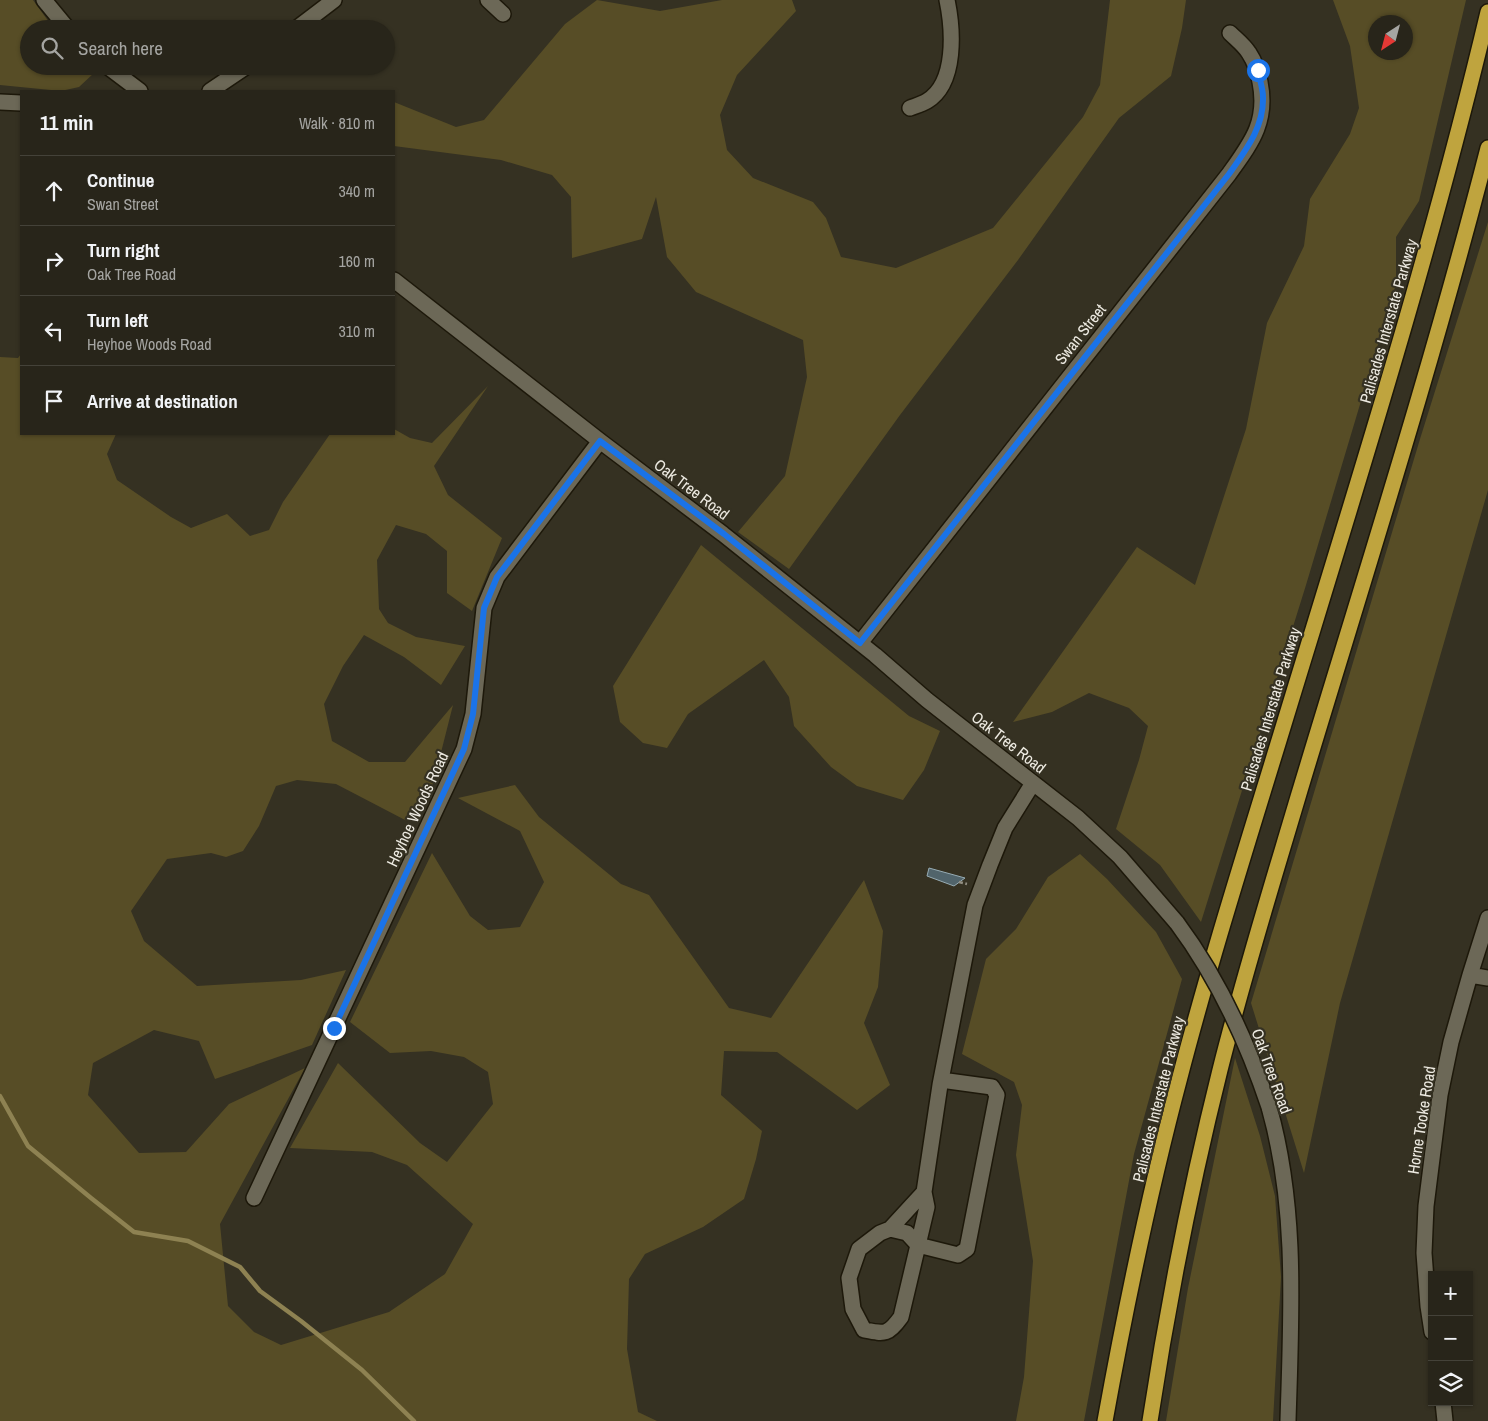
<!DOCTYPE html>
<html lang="en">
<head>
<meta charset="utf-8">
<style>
	body { margin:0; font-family:"Archivo Narrow",sans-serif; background:#302d23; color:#f1f3f6 }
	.controls { position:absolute; right:15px; bottom:15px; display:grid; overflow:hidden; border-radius:0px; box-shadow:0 1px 4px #0004 }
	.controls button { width:45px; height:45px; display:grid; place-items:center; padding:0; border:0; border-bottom:1px solid #444239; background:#28251a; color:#f1f3f6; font:25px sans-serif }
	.compass { position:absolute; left:1368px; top:15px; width:45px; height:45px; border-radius:50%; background:#28251a; box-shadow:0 1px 4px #0004; rotate:216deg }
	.stop { position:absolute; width:15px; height:15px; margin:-11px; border:4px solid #1a73e8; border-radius:50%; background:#fff }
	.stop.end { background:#1a73e8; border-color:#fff; box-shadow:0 1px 5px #0008 }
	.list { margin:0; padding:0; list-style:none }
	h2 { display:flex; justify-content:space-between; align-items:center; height:65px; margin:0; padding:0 20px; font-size:21px }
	h2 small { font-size:16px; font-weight:400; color:#a5a5a2 }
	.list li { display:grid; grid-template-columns:32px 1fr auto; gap:15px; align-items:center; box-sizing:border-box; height:70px; padding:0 20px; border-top:1px solid #444239 }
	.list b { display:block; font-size:19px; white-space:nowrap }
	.list p { margin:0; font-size:16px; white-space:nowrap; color:#a5a5a2 }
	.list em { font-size:16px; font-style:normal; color:#a5a5a2 }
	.icon { flex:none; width:28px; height:28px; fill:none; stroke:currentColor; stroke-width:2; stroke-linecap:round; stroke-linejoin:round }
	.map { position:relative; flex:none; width:1488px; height:1421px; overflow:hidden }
	.search { position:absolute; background:#28251a; box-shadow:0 1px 4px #0004; left:20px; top:20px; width:375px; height:55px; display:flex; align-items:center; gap:12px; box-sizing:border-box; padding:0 18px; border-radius:28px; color:#a5a5a2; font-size:19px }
	.panel { position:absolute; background:#28251a; box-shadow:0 1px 4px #0004; left:20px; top:90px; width:375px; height:345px; border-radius:0px }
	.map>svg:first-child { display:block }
	.green { fill:#574d26; fill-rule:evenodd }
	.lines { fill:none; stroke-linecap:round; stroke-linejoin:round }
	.stream { stroke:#8e8252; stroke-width:4.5 }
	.building { fill:#51646b; stroke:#97acb4 }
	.minor-casing { stroke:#1d180a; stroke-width:18 }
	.highway-casing { stroke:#1d180a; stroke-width:18 }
	.path { stroke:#918e82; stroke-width:2.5; stroke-dasharray:4 2.5; stroke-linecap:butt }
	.minor { stroke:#6c6857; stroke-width:15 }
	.highway { stroke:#bfa43e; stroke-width:15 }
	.minor-bridge-casing { stroke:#1d180a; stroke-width:18; stroke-linecap:butt }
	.minor-bridge { stroke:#6c6857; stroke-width:15 }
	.route { stroke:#1a73e8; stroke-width:6 }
	.labels { text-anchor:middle; stroke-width:4.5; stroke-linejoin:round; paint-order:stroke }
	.street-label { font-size:16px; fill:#edeae1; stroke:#353122 }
</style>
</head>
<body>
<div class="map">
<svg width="1488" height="1421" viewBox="0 0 1488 1421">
	<rect width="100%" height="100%" fill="#353122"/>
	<path class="green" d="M0 0H33L54 29H29V66H92L94 73 79 87 61 91 0 85Z
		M597 0 660 11 722 0H792L796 11 737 75 720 115 727 150 753 178 813 202 826 218 841 257 896 268 993 228 1083 117 1100 85 1110 0H1186L1182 28 1171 76 1119 118 1018 260 900 415 789 569 738 532 785 476 807 377 803 340 696 292 667 257 656 197 642 239 572 258 571 197 552 175 501 160 394 146V102L456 127 484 120 565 24Z
		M1333 0H1466L1419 201 1396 237V284L1306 585 1201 922 1160 865 1116 829 1139 760 1148 726 1129 708 1089 693 1052 712 1013 722 1137 547 1195 585 1246 429 1267 323 1304 246 1310 199 1350 134 1359 108 1350 46ZM1376 22H1406V52H1376Z
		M1488 222V490L1340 1003 1304 1173 1251 1003 1420 439Z
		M21 354V434H116L107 454 117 480 171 517 191 528 227 514 250 536 269 530 283 502 330 434H394V429L410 438 432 443 488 386 434 466 448 495 502 538 472 611 447 593V551L426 534 396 525 377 560 379 609 388 623 416 637 465 646 441 685 404 657 364 635 343 666 324 704 332 741 369 762H405L453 705 431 792 407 821 336 784 297 780 276 786 259 826 243 851 226 857 211 853 167 859 131 911 144 941 197 986 301 980 346 970 312 1045 215 1079 199 1041 154 1030 93 1063 88 1095 139 1153 186 1152 229 1104 305 1068 220 1224 228 1306 254 1332 281 1345 389 1312 445 1274 473 1224 407 1165 372 1152 290 1148 338 1063 420 1143 447 1162 493 1104 488 1072 464 1057 431 1051 390 1053 350 1022 432 853 470 916 488 930 520 927 544 882 520 831 458 798 515 785 539 817 621 884 649 895 729 1008 771 1018 864 880 883 931 878 987 864 1023 890 1085 857 1110 777 1052 724 1051 721 1095 762 1131 756 1159 744 1199 703 1227 645 1254 629 1279 627 1349 638 1412 657 1421H0V357L18 358Z
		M701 545 909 716 940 731 924 770 903 800 857 786 831 767 794 726 789 697 764 660 688 714 667 748 643 743 620 722 613 686Z
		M1080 854 1107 879 1156 932 1182 979 1134 1154 1084 1421H1016L1024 1377 1033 1261 1016 1155 1022 1105 1014 1082 962 1054 986 959 1016 929 1048 877Z
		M1235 1058 1260 1136 1275 1196 1281 1277 1273 1421H1166L1188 1288Z"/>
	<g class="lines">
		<path class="stream" d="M0 1096 28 1146 91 1198 134 1232 188 1241 240 1267 260 1291 301 1321 362 1370 414 1421"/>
	</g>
	<path class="building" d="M929 868 965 878 954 886 927 876Z"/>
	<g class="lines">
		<g class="minor-casing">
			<path id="minor" d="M44 0 68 29
				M488 0 503 14
				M296 29 334 0
				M107 66 140 91
				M210 91 247 66
				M0 102 21 103
				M910 108C915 106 922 104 927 101 957 83 953 29 947 0
				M394 280 600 441 723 534 875 655 927 700 1078 818 1120 857 1177 923
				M860 643 1229 174C1251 143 1268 122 1260 82 1258 71 1255 62 1249 53 1244 45 1236 39 1230 33
				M1470 975 1488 978
				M1269 1107C1298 1209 1291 1316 1288 1421
				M924 1192 890 1229 880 1233 859 1249 849 1278 853 1309 864 1330C885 1334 888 1335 901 1317L927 1207 924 1192 940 1085 975 905 990 865 1005 828 1033 783
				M254 1198 464 749 473 714 484 608 497 577 600 441
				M890 1229 907 1233 918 1245 958 1255 967 1249 997 1095 992 1087 941 1080
				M1432 1332 1428 1306 1424 1253 1426 1206 1440 1095 1451 1042 1470 975 1488 918
				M1443 1402 1445 1421"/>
		</g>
		<g class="highway-casing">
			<path id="highway" d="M1105 1421C1126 1305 1150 1190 1180 1077 1211 958 1248 842 1284 724 1356 488 1431 252 1488 12
				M1150 1421C1168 1303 1191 1186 1220 1070 1243 978 1271 888 1298 797 1363 581 1432 366 1488 148"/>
		</g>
		<path class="path" d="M959 882 967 884"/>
		<use href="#minor" class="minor"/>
		<use href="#highway" class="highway"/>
		<g class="minor-bridge-casing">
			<path id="minor-bridge" d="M1177 923C1218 978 1247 1041 1269 1107"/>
		</g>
		<use href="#minor-bridge" class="minor-bridge"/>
	</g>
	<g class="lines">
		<path class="route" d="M334 1028 464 749 473 714 484 608 497 577 600 441 724 534 860 643 1229 174C1246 150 1264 127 1263 97 1263 88 1259 78 1258 70"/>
	</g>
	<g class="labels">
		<g class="street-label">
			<text transform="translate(1388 321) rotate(-74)" y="6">Palisades Interstate Parkway</text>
			<text transform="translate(1080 334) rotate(-52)" y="6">Swan Street</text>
			<text transform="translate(692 489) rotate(37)" y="6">Oak Tree Road</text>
			<text transform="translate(1270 709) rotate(-73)" y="6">Palisades Interstate Parkway</text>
			<text transform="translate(1009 742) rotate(38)" y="6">Oak Tree Road</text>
			<text transform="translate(417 809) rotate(-65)" y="6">Heyhoe Woods Road</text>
			<text transform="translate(1272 1071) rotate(70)" y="6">Oak Tree Road</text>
			<text transform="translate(1158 1099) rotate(-76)" y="6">Palisades Interstate Parkway</text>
			<text transform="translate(1421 1120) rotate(-81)" y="6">Horne Tooke Road</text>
		</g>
	</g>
</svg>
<div class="controls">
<button>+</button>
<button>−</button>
<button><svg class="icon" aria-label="layers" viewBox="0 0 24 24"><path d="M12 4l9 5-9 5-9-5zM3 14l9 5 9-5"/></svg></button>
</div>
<svg class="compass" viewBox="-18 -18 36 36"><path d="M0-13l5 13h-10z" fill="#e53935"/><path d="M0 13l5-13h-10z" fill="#a5a5a2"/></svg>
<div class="stop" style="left:1258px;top:70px"></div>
<div class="stop end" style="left:334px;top:1028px"></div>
<div class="search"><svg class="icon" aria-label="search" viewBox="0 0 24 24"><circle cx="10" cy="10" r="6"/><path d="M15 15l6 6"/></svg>Search here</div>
<section class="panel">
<h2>11 min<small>Walk · 810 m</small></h2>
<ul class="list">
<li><svg class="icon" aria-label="ahead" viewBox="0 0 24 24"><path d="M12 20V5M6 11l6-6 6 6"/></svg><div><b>Continue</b><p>Swan Street</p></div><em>340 m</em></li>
<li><svg class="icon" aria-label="right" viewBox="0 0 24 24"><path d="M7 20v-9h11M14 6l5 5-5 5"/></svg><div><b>Turn right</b><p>Oak Tree Road</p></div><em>160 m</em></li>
<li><svg class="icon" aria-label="left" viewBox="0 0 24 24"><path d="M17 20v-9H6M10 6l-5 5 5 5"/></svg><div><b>Turn left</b><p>Heyhoe Woods Road</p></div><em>310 m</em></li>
<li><svg class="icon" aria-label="arrive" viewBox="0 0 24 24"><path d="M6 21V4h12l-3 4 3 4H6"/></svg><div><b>Arrive at destination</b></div></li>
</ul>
</section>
</div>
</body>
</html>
